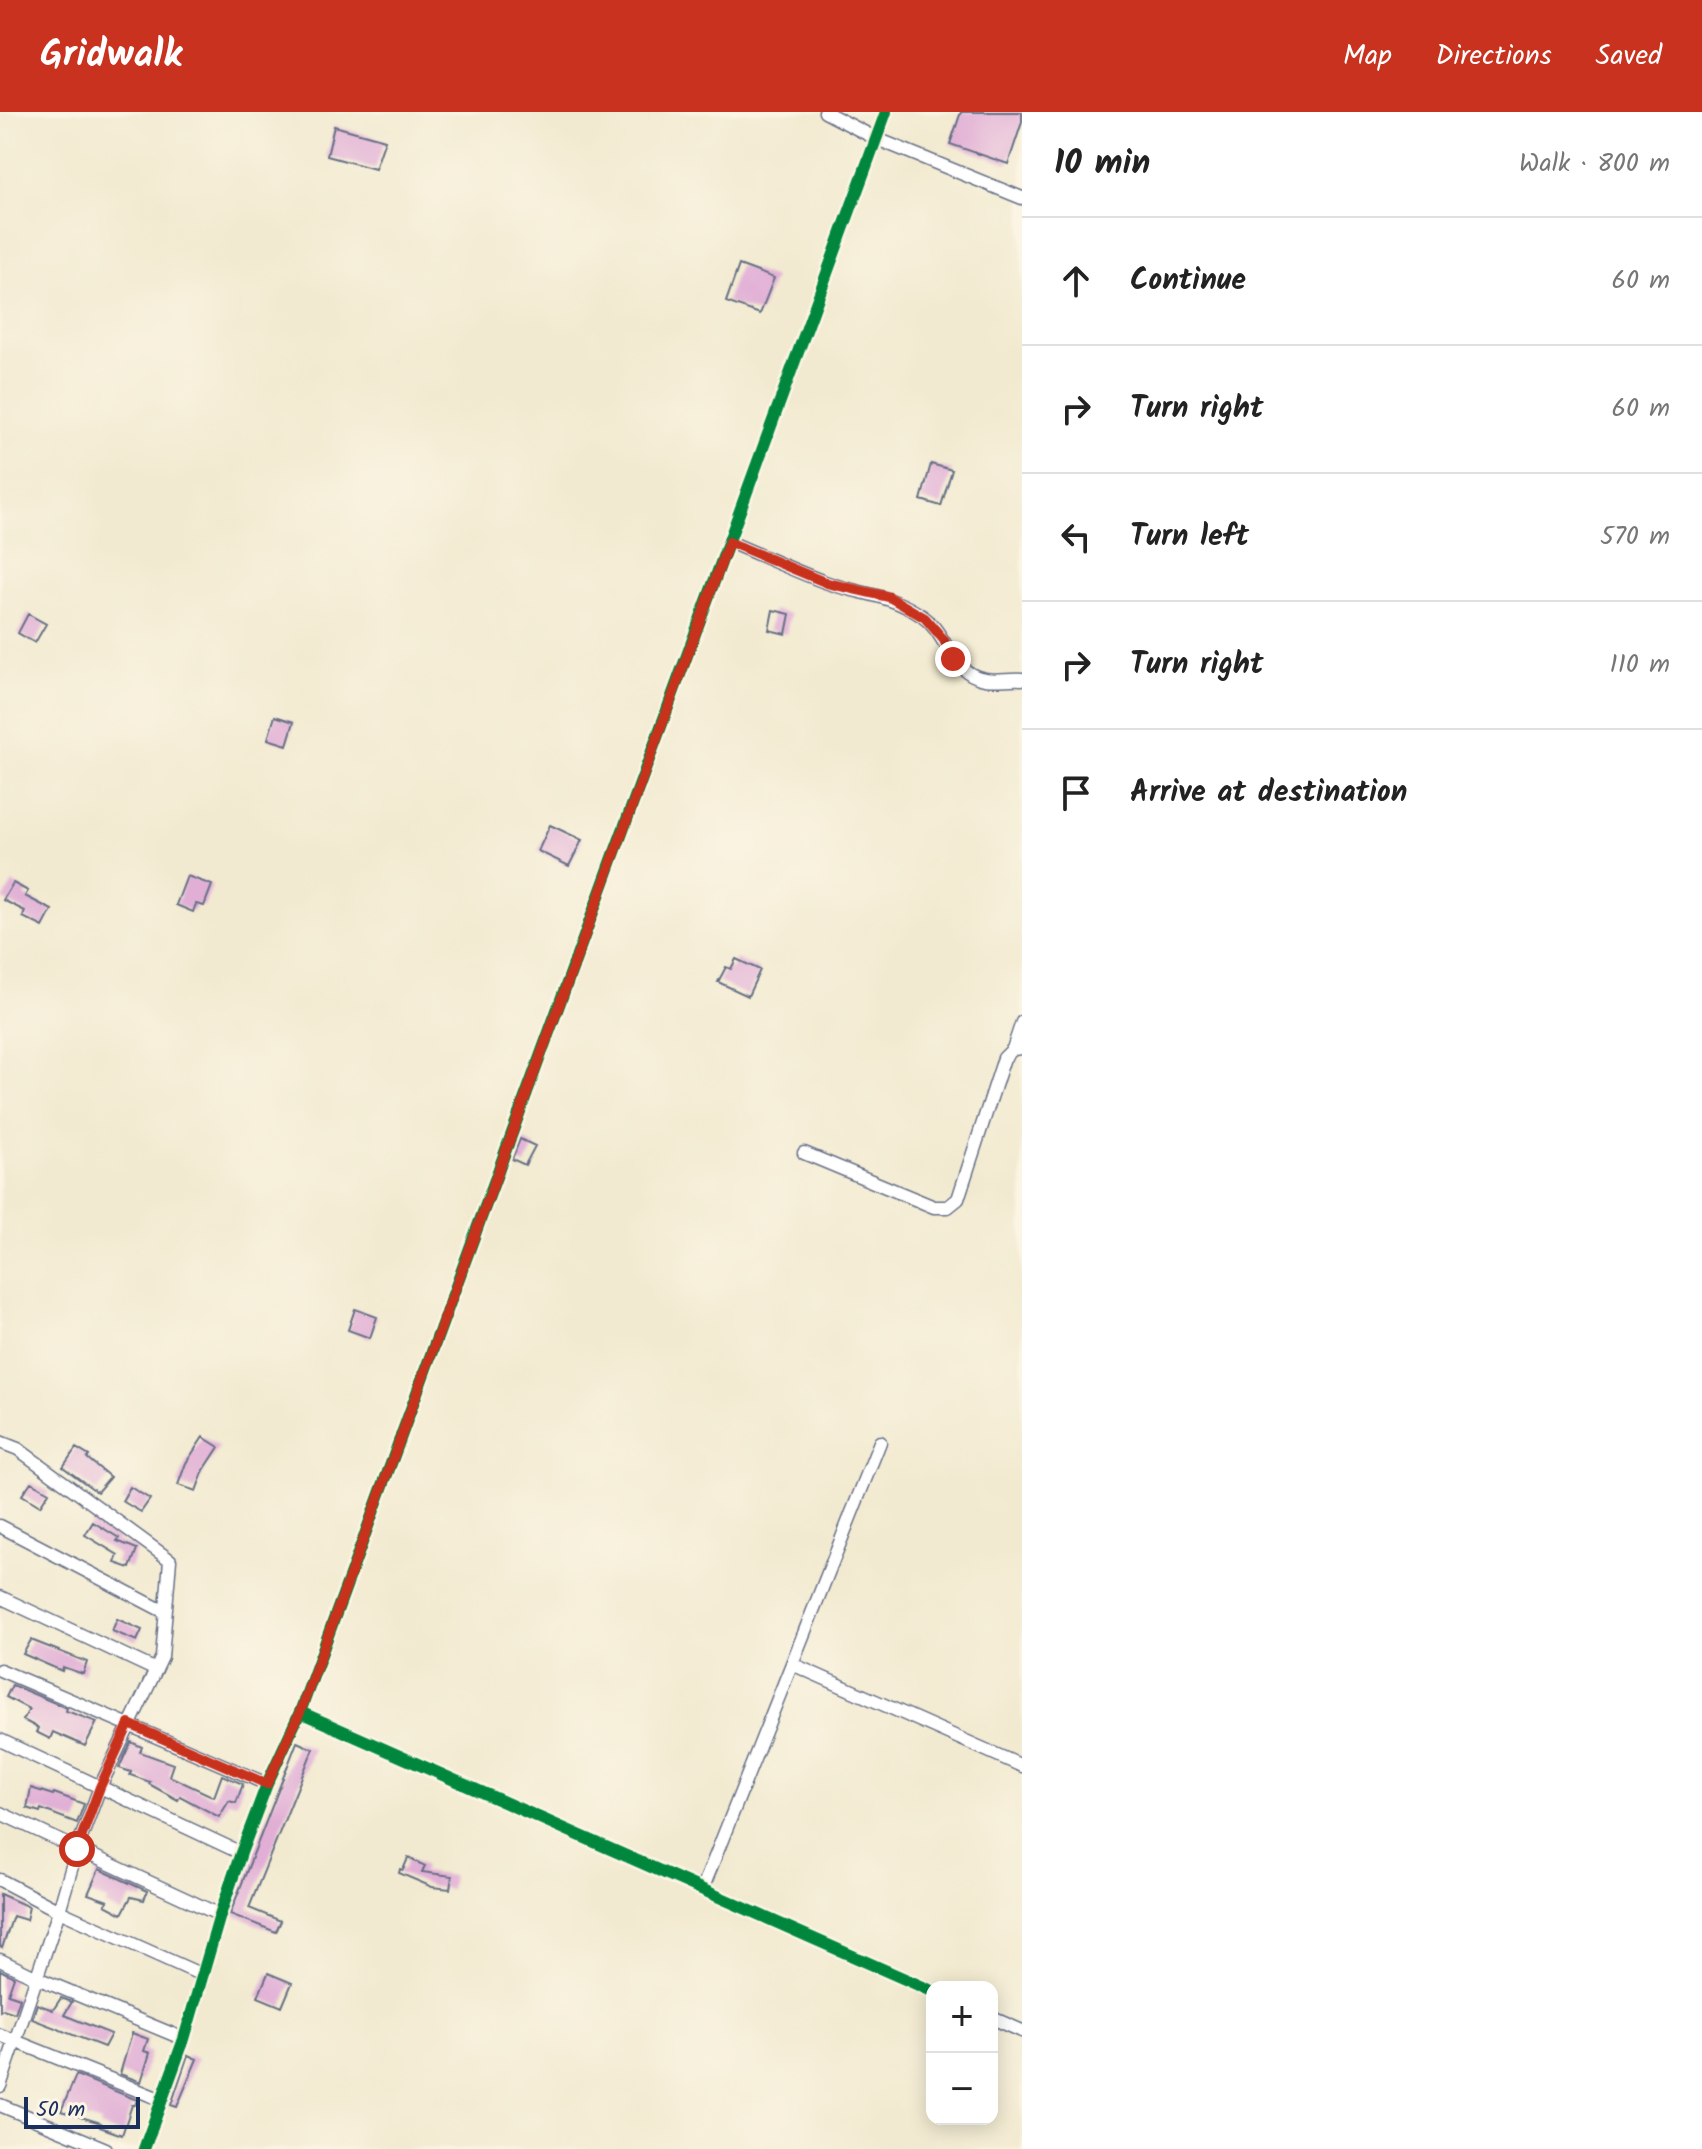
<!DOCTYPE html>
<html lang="en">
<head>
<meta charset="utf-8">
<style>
	body { margin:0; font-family:Kalam,sans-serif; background:#f6f6f6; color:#222 }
	.controls { position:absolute; right:24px; bottom:24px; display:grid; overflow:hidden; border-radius:16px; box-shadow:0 4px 20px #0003 }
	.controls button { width:72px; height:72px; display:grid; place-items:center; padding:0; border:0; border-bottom:2px solid #e0e0e0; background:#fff; color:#222; font:40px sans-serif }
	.scale { position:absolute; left:24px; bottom:20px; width:116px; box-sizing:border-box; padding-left:8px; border:4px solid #1b2f5e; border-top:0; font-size:22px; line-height:28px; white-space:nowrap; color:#1b2f5e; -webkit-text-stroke:6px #fcf5e5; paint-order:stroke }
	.stop { position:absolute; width:24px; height:24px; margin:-18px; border:6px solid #c8321e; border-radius:50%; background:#fff }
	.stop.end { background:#c8321e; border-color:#fff; box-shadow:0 2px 8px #0008 }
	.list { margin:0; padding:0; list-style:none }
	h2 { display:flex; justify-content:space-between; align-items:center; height:104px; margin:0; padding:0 32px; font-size:34px }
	h2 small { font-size:26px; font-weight:400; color:#767676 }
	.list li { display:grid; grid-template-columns:52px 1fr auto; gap:24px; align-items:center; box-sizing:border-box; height:128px; padding:0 32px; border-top:2px solid #e0e0e0 }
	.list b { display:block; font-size:30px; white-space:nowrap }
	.list em { font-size:26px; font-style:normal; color:#767676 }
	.icon { flex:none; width:44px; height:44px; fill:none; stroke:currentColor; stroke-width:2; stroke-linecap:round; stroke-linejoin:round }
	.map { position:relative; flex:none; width:1022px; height:2037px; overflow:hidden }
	header { display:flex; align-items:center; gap:48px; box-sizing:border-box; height:112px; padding:0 40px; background:#c8321e; color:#fff }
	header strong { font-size:38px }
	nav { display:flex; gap:44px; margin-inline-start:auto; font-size:28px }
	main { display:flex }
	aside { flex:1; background:#fff }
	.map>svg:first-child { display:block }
	.building { fill:#e1afd6 }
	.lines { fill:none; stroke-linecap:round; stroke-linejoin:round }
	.minor-casing { stroke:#667086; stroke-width:15 }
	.minor { stroke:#fff; stroke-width:12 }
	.cycleway-casing { stroke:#fcf5e5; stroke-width:17 }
	.cycleway { stroke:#00873e; stroke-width:12 }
	.route { stroke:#c8321e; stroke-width:10 }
</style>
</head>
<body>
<header>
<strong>Gridwalk</strong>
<nav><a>Map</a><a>Directions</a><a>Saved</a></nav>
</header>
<main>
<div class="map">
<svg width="1022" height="2037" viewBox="0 0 1022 2037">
	<rect width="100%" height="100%" fill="#fcf5e5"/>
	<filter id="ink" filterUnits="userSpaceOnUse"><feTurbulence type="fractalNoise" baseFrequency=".0125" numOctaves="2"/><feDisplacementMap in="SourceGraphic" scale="16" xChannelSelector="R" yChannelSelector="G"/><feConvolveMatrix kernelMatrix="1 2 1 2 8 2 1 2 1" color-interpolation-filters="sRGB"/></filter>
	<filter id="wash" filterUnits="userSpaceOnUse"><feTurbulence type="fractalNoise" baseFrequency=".006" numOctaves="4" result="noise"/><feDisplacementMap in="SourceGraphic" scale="32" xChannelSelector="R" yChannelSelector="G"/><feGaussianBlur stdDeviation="1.8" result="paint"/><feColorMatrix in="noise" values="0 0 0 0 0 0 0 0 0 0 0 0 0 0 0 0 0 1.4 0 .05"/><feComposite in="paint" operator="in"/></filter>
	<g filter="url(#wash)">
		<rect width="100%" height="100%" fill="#f2ead0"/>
		<g id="blocks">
			<path class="building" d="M961 0H1022V10L1008 52 950 32Z
				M334 14 385 28 375 57 327 44Z
				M739 153 774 166 760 202 726 190Z
				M931 352 952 358 941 394 921 388Z
				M773 498 790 502 786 522 769 518Z
				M28 502 46 512 35 531 18 521Z
				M275 604 294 610 287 633 268 627Z
				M550 713 582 728 569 754 538 739Z
				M187 764 212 773 204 794 196 792 193 800 176 793Z
				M13 771 28 779 25 784 52 798 43 815 23 805 25 799 3 788Z
				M736 847 760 858 748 884 718 870 726 855 731 857Z
				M520 1027 535 1034 525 1053 512 1047Z
				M355 1197 377 1205 370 1226 348 1218Z
				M203 1325 219 1335 204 1358 196 1379 178 1373 186 1351Z
				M76 1336 89 1344 87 1346 110 1365 97 1380 63 1355Z
				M31 1370 49 1380 40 1394 22 1383Z
				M130 1375 150 1387 141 1400 122 1389Z
				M93 1410 119 1426 117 1429 137 1437 130 1456 115 1451 118 1443 85 1423Z
				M117 1507 142 1518 137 1529 112 1519Z
				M31 1528 87 1550 83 1562 63 1555 62 1559 23 1542Z
				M12 1573 67 1596 66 1599 97 1610 85 1634 53 1620 50 1627 36 1620 38 1616 23 1608 29 1597 6 1585Z
				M131 1630 142 1635 140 1640 173 1652 169 1664 214 1685 222 1663 243 1672 236 1691 229 1689 219 1705 180 1684 178 1688 149 1672 150 1670 130 1663 131 1660 119 1656Z
				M297 1630 313 1637 249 1796 281 1809 276 1820 230 1802Z
				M31 1676 53 1683 54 1681 84 1692 77 1711 41 1697 40 1700 27 1696Z
				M408 1746 425 1754 422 1760 452 1764 450 1777 432 1775 399 1761 400 1757 403 1758Z
				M99 1757 147 1779 144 1788 131 1785 122 1802 105 1793 108 1789 88 1782Z
				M0 1782 29 1795 26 1808 13 1804 2 1836 0 1835Z
				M0 1858 14 1865 8 1882 20 1886 15 1901 3 1897 0 1899Z
				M268 1861 292 1871 282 1895 258 1885Z
				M61 1886 72 1890 64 1903 111 1922 104 1935 32 1907 37 1892 53 1898Z
				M132 1921 148 1927 144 1939 150 1941 141 1970 120 1962Z
				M188 1943 197 1947 177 1995 171 1993Z
				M76 1963 137 1988 135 1993H132L122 2023 100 2015 101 2011 61 1999Z"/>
		</g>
	</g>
	<g filter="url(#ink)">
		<use href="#blocks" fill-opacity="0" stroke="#667086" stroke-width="2"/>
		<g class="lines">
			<g class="minor-casing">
				<path id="minor" d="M825 0 877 27 1022 86
					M729 430C761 443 792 458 825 470 861 483 888 481 922 504 947 521 951 562 985 567 997 569 1010 566 1022 567
					M1013 937 1022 910
					M804 1041 934 1095H948L958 1087 1004 946 1013 937 1022 936
					M0 1330 18 1337 170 1448 162 1545 100 1675 77 1737 59 1799 0 1974
					M0 1414 165 1500
					M0 1485 156 1558
					M792 1552 1022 1654
					M0 1558 267 1672
					M300 1600 932 1879
					M0 1628 241 1741
					M0 1701 220 1803
					M0 1768 59 1799 202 1863
					M702 1778 880 1330
					M0 1848 37 1866 184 1927
					M992 1906 1022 1919
					M0 1923 162 1988
					M0 1993 106 2037
					M144 2037 184 1927 220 1803 241 1741 267 1672 300 1600 886 0"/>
			</g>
			<use href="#minor" class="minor"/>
			<g class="cycleway-casing">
				<path id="cycleway" d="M300 1600 932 1879
					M144 2037 184 1927 220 1803 241 1741 267 1672 300 1600 886 0"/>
			</g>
			<use href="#cycleway" class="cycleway"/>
		</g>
	</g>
	<g class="lines" filter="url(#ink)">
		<path class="route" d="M77 1737 100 1675 129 1612 267 1672 300 1600 729 430 827 471 889 485 925 506 944 528 953 547"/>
	</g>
</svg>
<div class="controls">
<button>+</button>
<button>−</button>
</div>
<div class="scale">50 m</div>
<div class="stop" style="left:77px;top:1737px"></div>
<div class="stop end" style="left:953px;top:547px"></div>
</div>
<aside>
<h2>10 min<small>Walk · 800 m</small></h2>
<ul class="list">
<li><svg class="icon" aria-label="ahead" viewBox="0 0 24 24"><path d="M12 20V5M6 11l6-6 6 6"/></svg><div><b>Continue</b></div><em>60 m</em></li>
<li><svg class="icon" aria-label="right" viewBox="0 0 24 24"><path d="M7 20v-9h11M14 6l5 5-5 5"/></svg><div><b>Turn right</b></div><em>60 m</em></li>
<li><svg class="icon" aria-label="left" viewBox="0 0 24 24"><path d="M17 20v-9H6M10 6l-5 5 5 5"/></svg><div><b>Turn left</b></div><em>570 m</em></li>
<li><svg class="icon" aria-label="right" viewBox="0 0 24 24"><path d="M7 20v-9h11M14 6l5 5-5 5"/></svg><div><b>Turn right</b></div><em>110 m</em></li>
<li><svg class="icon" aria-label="arrive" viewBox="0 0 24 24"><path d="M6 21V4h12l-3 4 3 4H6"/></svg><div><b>Arrive at destination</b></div></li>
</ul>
</aside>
</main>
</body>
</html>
